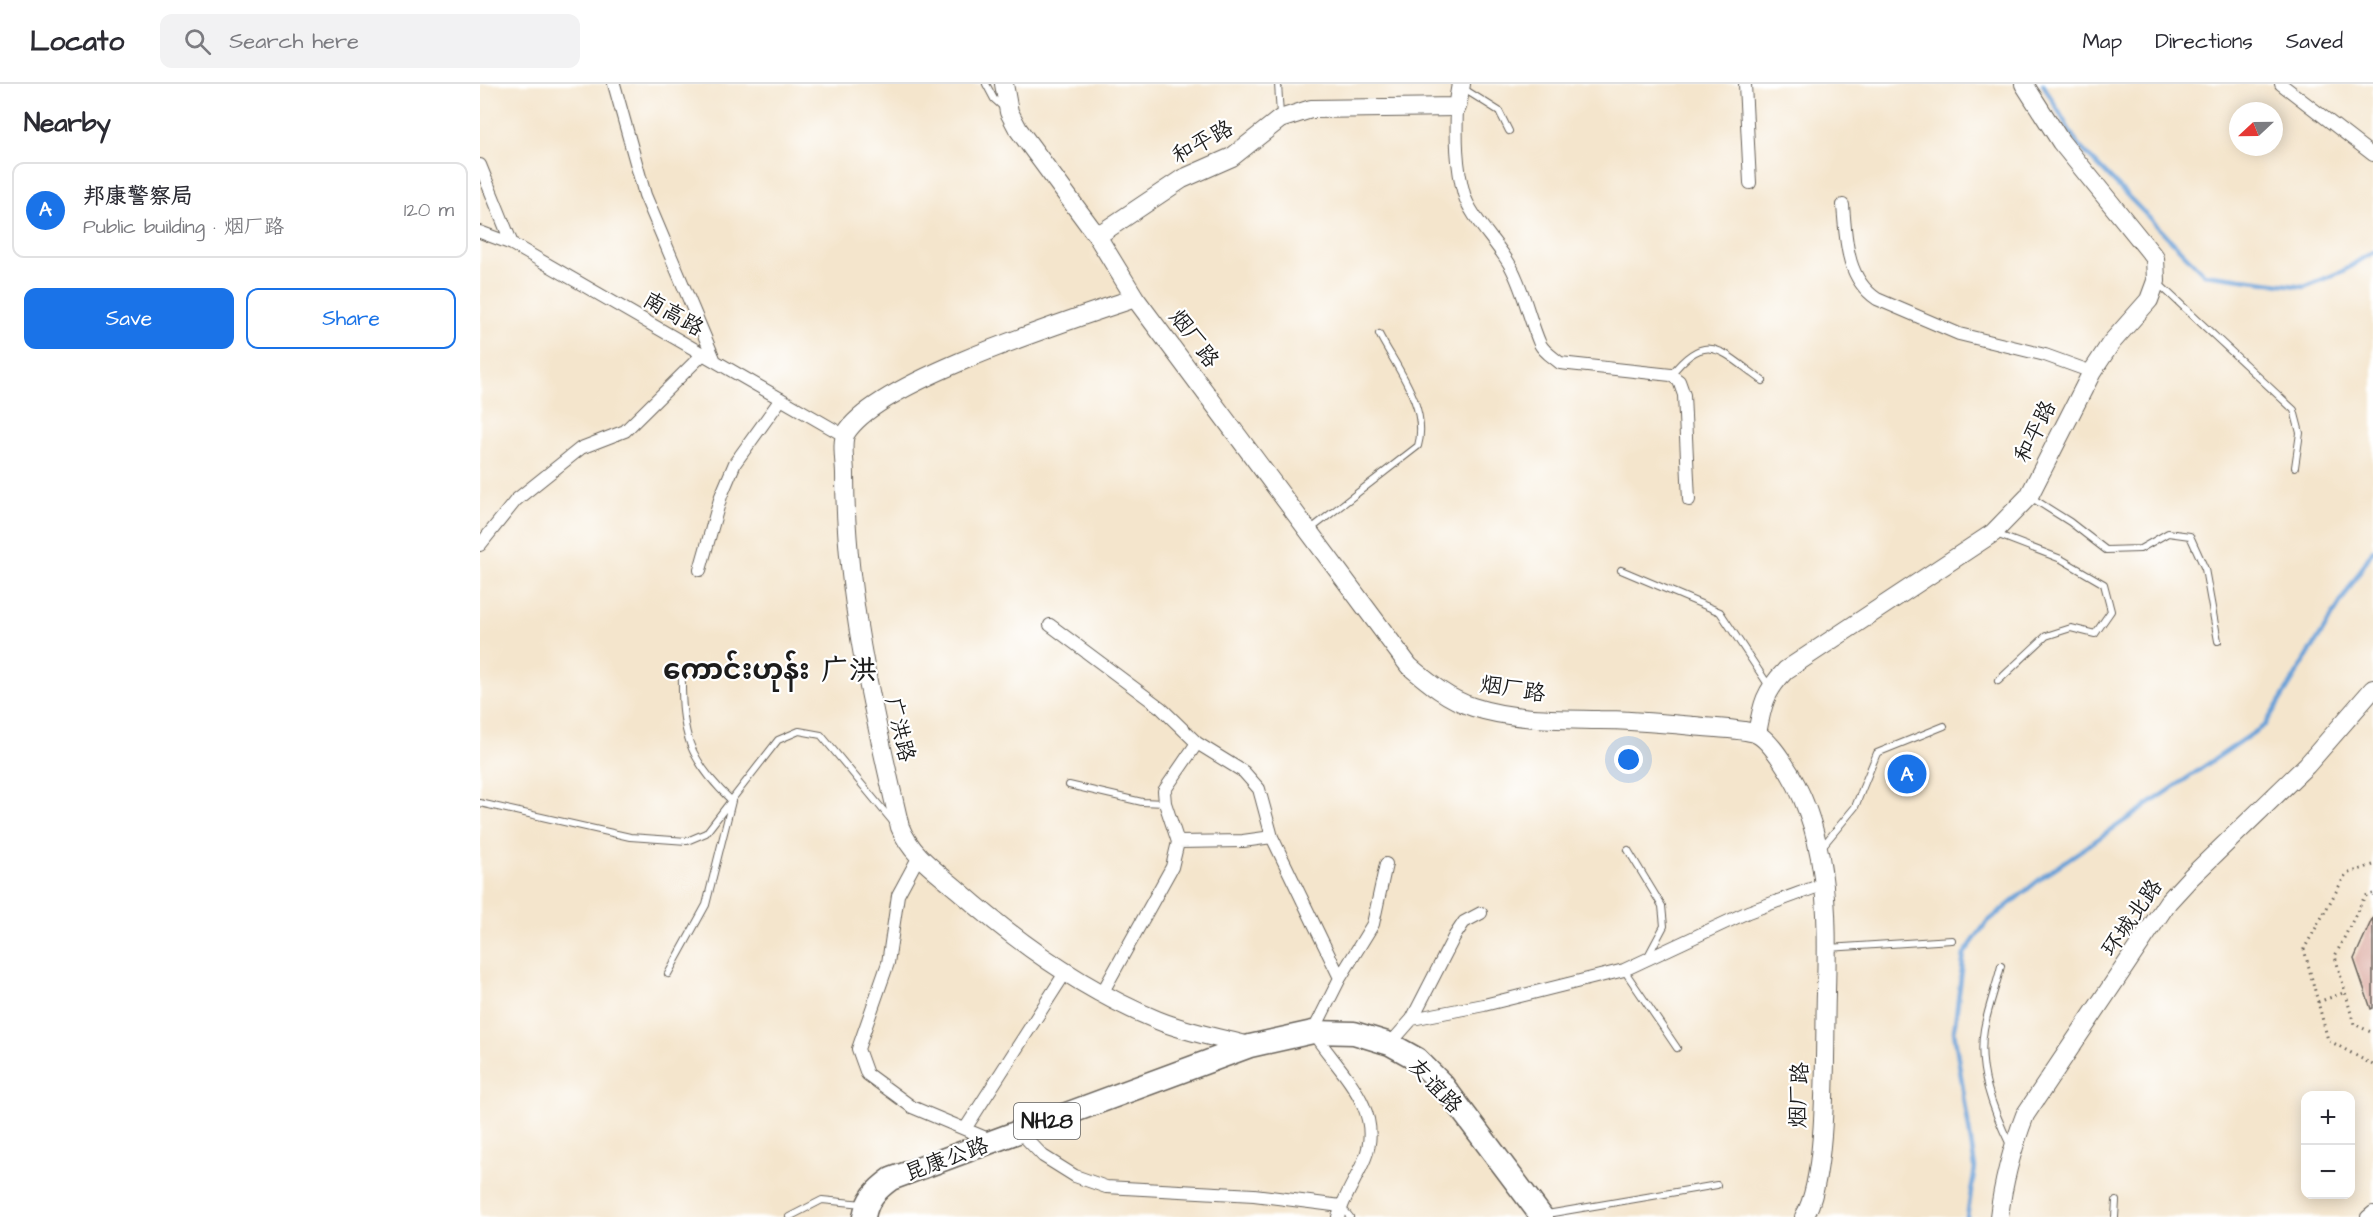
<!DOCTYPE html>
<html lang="en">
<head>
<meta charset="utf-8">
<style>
	body { margin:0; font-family:"Architects Daughter","LXGW WenKai TC","Noto Sans Myanmar",sans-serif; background:#f2f2f3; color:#2b2b33 }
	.controls { position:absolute; right:18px; bottom:18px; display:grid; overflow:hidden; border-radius:12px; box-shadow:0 3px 15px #0003 }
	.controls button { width:54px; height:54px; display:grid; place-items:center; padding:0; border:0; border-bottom:2px solid #e1e1e2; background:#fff; color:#2b2b33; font:30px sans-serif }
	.compass { position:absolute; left:1749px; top:18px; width:54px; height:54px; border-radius:50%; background:#fff; box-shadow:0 3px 15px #0003; rotate:248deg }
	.you { position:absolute; left:1149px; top:676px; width:21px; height:21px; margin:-15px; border:4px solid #fff; border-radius:50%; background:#1a73e8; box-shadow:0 0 0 9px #1a73e833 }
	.badge { display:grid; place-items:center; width:39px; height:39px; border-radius:50%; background:#1a73e8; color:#fff; font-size:20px; font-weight:700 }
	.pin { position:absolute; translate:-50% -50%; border:3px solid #fff; box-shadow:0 2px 6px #0006 }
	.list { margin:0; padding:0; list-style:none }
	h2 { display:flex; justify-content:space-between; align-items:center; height:78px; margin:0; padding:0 24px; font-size:26px }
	h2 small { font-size:20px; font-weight:400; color:#7c7c81 }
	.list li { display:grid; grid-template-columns:39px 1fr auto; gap:18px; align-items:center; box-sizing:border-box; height:96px; margin:0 12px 12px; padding:0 12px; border:2px solid #e1e1e2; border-radius:12px }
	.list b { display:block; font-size:22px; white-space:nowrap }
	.list p { margin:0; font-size:20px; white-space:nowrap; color:#7c7c81 }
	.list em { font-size:20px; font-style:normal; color:#7c7c81 }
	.actions { display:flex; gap:12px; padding:18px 24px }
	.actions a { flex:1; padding:14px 0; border:2px solid #1a73e8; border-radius:12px; text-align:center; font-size:21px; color:#1a73e8 }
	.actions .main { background:#1a73e8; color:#fff }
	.icon { flex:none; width:33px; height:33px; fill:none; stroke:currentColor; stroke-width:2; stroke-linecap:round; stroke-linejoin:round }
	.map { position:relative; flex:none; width:1893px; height:1133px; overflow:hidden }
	header { display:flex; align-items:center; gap:36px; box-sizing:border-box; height:84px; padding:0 30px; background:#fff; border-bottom:2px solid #e1e1e2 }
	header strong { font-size:28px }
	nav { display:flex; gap:33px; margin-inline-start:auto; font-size:21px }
	.search { width:420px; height:54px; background:#f2f2f3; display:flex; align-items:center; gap:15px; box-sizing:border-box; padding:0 21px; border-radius:12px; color:#7c7c81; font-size:22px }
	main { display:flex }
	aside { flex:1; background:#fff }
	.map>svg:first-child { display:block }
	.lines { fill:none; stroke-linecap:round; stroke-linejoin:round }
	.stream { stroke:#69a0d7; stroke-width:4.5 }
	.building { fill:#d9a49a }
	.lane-casing { stroke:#68625a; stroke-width:8 }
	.street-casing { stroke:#68625a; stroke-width:14 }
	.secondary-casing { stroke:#68625a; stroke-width:20 }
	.highway-casing { stroke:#68625a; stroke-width:25 }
	.path { stroke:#68625a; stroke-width:3; stroke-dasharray:1.5 4.5; stroke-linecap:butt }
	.lane { stroke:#fff; stroke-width:6 }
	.street { stroke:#fff; stroke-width:12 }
	.secondary { stroke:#fff; stroke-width:18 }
	.highway { stroke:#fff; stroke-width:22 }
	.labels { text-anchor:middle; stroke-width:4.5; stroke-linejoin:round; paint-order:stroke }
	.shield { fill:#fff; stroke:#606060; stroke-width:1.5 }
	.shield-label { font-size:21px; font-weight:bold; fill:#1c1c1c }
	.street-label { font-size:22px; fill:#1c1c1c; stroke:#fff }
	.district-label { font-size:28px; font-weight:bold; fill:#1c1c1c; stroke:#fff }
</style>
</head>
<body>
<header>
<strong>Locato</strong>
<div class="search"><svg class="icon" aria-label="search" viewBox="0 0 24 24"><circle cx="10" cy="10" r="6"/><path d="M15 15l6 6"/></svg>Search here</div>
<nav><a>Map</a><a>Directions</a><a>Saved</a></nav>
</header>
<main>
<aside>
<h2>Nearby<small></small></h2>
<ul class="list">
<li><span class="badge">A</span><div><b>邦康警察局</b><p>Public building · 烟厂路</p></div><em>120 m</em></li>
</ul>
<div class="actions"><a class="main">Save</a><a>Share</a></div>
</aside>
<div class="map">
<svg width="1893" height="1133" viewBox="0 0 1893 1133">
	<rect width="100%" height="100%" fill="#fff"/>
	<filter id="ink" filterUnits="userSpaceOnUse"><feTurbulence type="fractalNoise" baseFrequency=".0167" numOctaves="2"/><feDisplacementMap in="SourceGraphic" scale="12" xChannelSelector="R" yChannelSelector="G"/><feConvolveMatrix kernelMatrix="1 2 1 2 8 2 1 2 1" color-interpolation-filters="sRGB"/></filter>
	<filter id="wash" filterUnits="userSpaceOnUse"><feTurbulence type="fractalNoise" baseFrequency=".008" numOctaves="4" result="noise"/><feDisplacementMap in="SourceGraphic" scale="24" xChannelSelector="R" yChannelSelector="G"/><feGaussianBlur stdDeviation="1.35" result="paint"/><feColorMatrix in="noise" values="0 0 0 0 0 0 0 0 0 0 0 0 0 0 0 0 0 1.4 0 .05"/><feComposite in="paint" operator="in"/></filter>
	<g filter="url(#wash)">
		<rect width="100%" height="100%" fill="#f4e5cc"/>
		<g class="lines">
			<path class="stream" d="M1563 0 1598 61 1724 190 1824 203 1863 187 1893 168
				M1487 1133 1495 1084 1474 947 1484 870 1506 839 1565 791 1785 641 1893 466"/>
		</g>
		<g id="blocks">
			<path class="building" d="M1893 833V924L1891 925 1874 875Z"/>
		</g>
	</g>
	<g filter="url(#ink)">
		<use href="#blocks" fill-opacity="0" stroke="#68625a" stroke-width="1.5"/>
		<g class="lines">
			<g class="lane-casing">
				<path id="lane" d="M506 0 514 15 524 24
					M798 0 800 31
					M984 5 1019 27 1029 47
					M1678 199 1814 326 1820 349 1815 383
					M1191 291C1228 243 1244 270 1283 297
					M1552 414 1590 438 1626 466 1660 465 1688 449 1710 452 1725 485 1738 557
					M831 445 938 362C949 323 916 283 899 250
					M1516 450 1581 475 1624 500 1631 527 1615 550 1591 544 1566 552 1518 597
					M1141 486 1240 528 1289 602
					M589 701 662 718 685 719
					M0 719 150 753 207 757 226 749 298 656 319 647 341 651 413 738
					M1341 764 1375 723 1397 669 1464 642
					M1148 766 1182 822 1184 842 1168 872
					M1348 864 1472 856
					M1521 882C1516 903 1508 924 1504 945 1497 985 1513 1026 1530 1061
					M1144 886 1197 964
					M188 890 226 821 252 717C208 676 201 648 202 590
					M861 1122 870 1133
					M1067 1130 1237 1101
					M309 1133 342 1116 383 1120
					M1635 1133 1636 1117"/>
			</g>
			<g class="street-casing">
				<path id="street" d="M134 0 165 111 235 277
					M1265 0 1270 99
					M1801 0 1893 71
					M977 23C976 52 976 82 984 110 990 133 1019 160 1031 183 1044 207 1049 235 1060 260 1064 268 1073 273 1080 279L1191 291 1199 297 1204 311 1209 416
					M0 81 32 160
					M1363 121C1366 156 1366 194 1397 215L1479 250 1565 271 1612 288
					M0 148 32 160 365 352
					M0 461 36 416 101 364 145 347 223 270
					M220 486 241 412 255 379 301 315
					M570 541 681 624 717 659 684 707 685 719 698 758 692 783 621 911
					M717 659 764 688 779 705 792 753 860 894
					M698 758 763 757 792 753
					M439 772 418 811 408 879 378 965 387 990 432 1023 513 1057
					M932 935 974 853 984 838 1001 829
					M910 960 932 935 1004 921 1144 886 1268 828 1344 800
					M485 1045 585 889
					M539 1047 563 1072 595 1092 626 1103 774 1111 861 1122
					M858 1133C864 1112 877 1094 885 1074 905 1024 857 986 833 948L860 894 893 840 906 780
					M1887 1133 1893 1128"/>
			</g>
			<g class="secondary-casing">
				<path id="secondary" d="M524 0 529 28 538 45 617 152 655 214 929 582C949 599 968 615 993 623 1033 636 1077 635 1119 636 1151 636 1182 639 1214 642 1227 644 1267 645 1277 650 1287 655 1296 668 1302 677 1349 745 1348 829 1346 909 1344 960 1349 1093 1324 1133
					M617 152 702 95 752 73 800 35 831 25 977 23 981 0
					M655 214C592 236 399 296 366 349 361 358 365 379 365 390 365 510 393 627 420 743 431 771 456 787 478 806 538 859 603 906 677 936 706 948 739 954 770 962
					M1277 650C1282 621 1285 607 1306 586L1513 449 1549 412 1612 288 1631 259 1669 216 1676 197 1675 174 1581 58 1544 0
					M1519 1133C1523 1097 1532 1065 1545 1031L1688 818 1711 793 1827 681 1893 605"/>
			</g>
			<g class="highway-casing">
				<path id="highway" d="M384 1133C387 1115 396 1106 411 1095L770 962 833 948 874 949 910 960 937 975 962 1000 1062 1133"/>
			</g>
			<path class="path" d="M1893 781 1866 790 1824 865 1848 956 1893 981
				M1893 810 1885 812 1855 872 1874 940 1893 949
				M1838 918 1866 908"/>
			<use href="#lane" class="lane"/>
			<use href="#street" class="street"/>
			<use href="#secondary" class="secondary"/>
			<use href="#highway" class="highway"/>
		</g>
	</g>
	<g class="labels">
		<rect class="shield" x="534" y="1019" width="66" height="36" rx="4.5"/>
		<g class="shield-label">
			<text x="567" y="1044">NH28</text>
		</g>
		<g class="street-label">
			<text transform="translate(722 57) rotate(-29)" y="8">和平路</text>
			<text transform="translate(194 229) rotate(30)" y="8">南高路</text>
			<text transform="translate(715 254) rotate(53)" y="8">烟厂路</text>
			<text transform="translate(1554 347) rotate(-63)" y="8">和平路</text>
			<text transform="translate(1033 604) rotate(9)" y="8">烟厂路</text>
			<text transform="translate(421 645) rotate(77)" y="8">广洪路</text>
			<text transform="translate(1651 833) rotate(-55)" y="8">环城北路</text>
			<text transform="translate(956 1001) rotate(46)" y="8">友谊路</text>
			<text transform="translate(1318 1011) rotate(-88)" y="8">烟厂路</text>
			<text transform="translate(466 1074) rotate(-20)" y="8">昆康公路</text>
		</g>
		<g class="district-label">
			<text x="290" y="595">ကောင်းဟုန်း 广洪</text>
		</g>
	</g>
</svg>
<div class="controls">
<button>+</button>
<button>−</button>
</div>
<svg class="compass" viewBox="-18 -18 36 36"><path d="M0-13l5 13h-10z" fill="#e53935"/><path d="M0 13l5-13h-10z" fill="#7c7c81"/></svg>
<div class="you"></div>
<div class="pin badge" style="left:1427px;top:690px">A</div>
</div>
</main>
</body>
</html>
